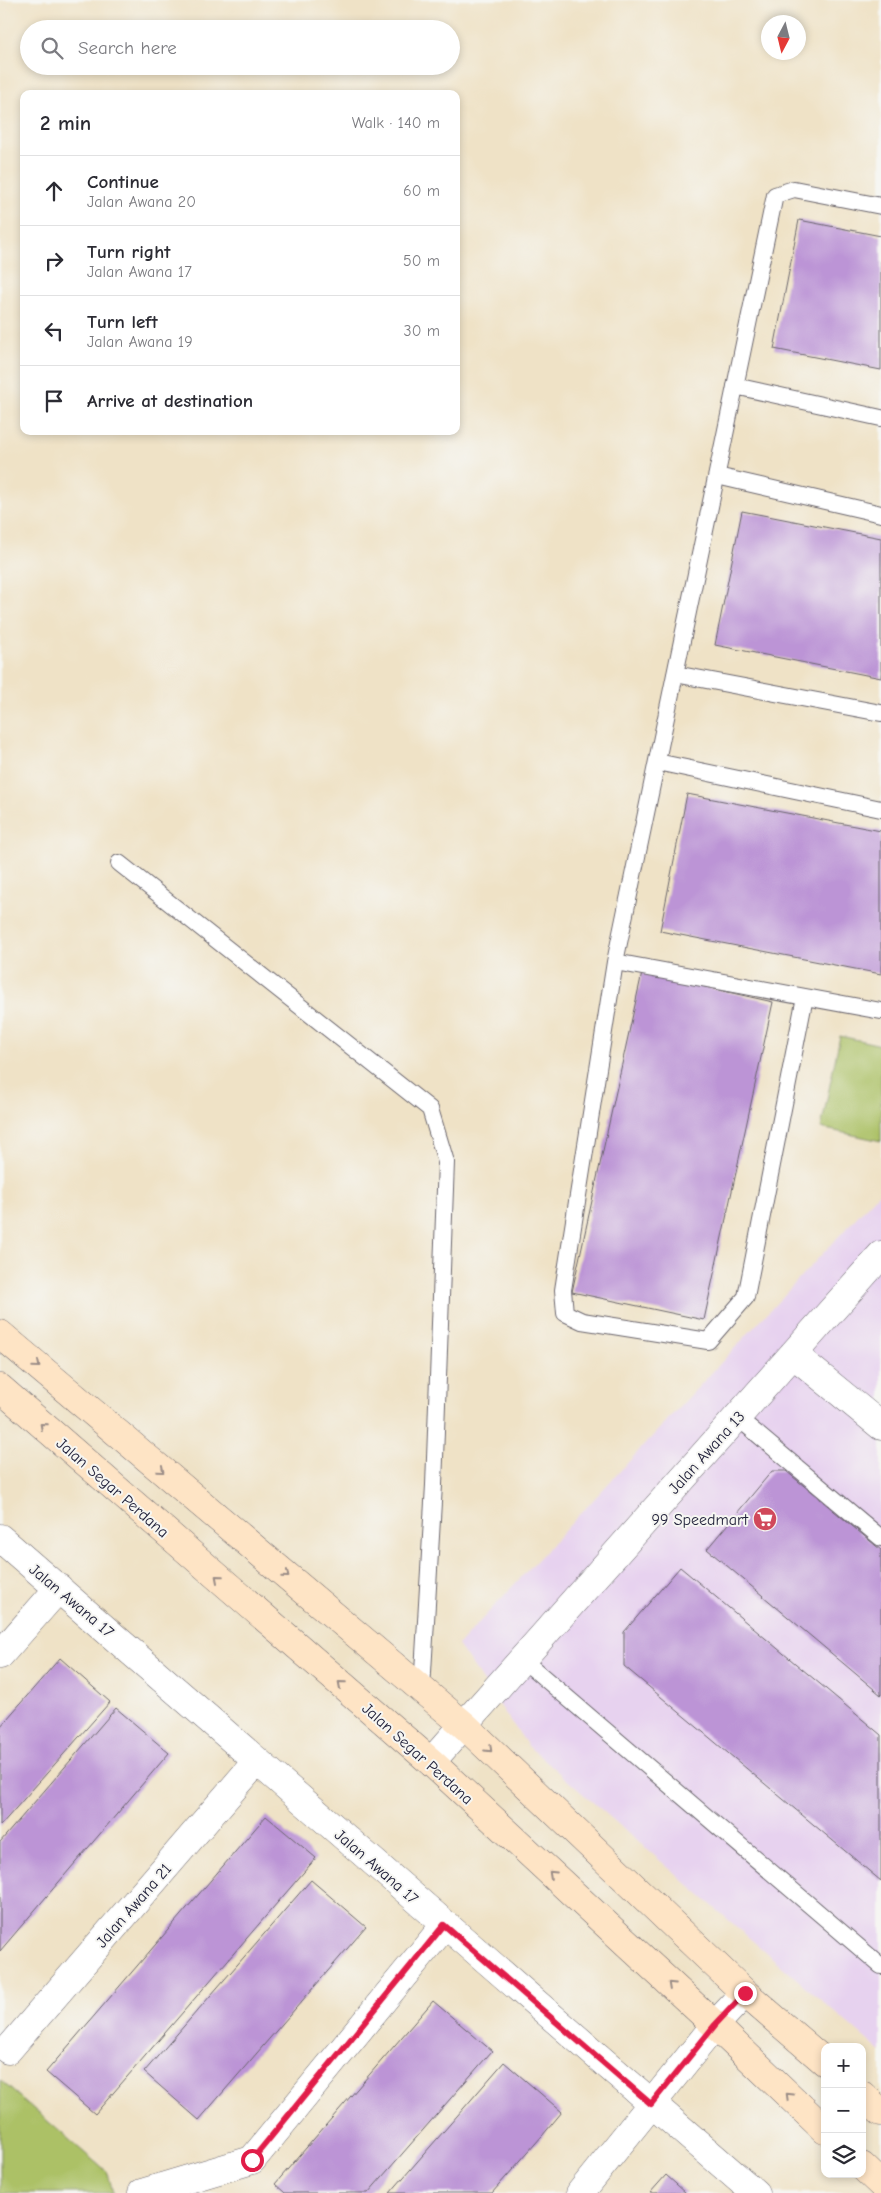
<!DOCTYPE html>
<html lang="en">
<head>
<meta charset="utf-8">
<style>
	body { margin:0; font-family:"Comic Neue",sans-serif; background:#f7f7f7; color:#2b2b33 }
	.controls { position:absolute; right:15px; bottom:15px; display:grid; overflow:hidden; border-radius:10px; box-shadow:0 2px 8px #0003 }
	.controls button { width:45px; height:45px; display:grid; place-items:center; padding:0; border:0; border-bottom:1px solid #e1e1e2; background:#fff; color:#2b2b33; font:25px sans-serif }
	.compass { position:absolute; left:761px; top:15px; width:45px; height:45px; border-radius:50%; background:#fff; box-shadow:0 2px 8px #0003; rotate:187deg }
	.stop { position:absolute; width:15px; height:15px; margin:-11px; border:4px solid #e11d48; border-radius:50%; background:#fff }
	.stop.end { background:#e11d48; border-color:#fff; box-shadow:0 1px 5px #0008 }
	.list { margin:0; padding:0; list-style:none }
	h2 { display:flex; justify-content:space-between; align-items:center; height:65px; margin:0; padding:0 20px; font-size:21px }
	h2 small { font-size:16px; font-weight:400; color:#7c7c81 }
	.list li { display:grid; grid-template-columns:32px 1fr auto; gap:15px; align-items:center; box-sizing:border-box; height:70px; padding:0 20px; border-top:1px solid #e1e1e2 }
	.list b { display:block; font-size:19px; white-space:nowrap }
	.list p { margin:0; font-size:16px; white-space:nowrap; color:#7c7c81 }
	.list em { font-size:16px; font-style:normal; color:#7c7c81 }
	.icon { flex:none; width:28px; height:28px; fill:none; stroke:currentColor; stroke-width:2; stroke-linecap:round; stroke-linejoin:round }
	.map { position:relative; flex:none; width:881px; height:2193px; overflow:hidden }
	.search { position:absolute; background:#fff; box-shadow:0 2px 8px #0003; left:20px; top:20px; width:440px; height:55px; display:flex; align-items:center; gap:12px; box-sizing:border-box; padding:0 18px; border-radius:28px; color:#7c7c81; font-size:19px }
	.panel { position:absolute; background:#fff; box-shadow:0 2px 8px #0003; left:20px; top:90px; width:440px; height:345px; border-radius:10px }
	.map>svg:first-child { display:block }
	.built { fill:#e7d2ef }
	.green { fill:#acc166; stroke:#677250 }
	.building { fill:#bc94d6 }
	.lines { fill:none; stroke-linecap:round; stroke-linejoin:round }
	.lane-casing { stroke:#6a656c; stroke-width:18 }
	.street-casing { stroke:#6a656c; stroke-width:29 }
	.secondary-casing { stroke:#6a656c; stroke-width:29 }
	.lane { stroke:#fff; stroke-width:16 }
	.street { stroke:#fff; stroke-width:28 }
	.secondary { stroke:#fee4c5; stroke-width:28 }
	.oneway { stroke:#9b8d87 }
	.route { stroke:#e11d48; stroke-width:6 }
	.labels { text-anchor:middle; stroke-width:4; stroke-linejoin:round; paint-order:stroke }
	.street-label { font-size:16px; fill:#22223b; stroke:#f6f6f2 }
	.poi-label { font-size:16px; fill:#22223b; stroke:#f6f6f2; text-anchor:end }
</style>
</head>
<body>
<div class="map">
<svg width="881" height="2193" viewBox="0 0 881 2193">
	<rect width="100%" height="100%" fill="#f6f6f2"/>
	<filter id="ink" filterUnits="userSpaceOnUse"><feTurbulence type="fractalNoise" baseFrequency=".02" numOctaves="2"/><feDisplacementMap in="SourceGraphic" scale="10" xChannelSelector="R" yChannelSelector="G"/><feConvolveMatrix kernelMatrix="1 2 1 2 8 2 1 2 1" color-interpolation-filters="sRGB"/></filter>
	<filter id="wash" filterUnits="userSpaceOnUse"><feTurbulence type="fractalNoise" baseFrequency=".0096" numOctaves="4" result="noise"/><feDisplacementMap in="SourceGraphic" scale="20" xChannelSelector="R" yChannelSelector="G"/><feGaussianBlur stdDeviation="1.12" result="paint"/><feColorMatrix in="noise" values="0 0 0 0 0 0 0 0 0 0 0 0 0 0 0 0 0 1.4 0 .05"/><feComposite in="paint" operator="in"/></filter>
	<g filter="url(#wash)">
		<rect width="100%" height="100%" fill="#efe2c6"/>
		<path class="built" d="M881 1191V2052L528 1746 458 1645Z"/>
		<path class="green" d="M840 1036 881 1045V1141L821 1128Z
			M0 2080 108 2173 113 2193H0Z"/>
		<g id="blocks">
			<path class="building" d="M799 220 881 236V370L774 349Z
				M742 511 881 538V678L715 645Z
				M687 794 881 831V974L660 931Z
				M642 973 773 1002 704 1320 572 1292Z
				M772 1471H786L881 1550V1695L707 1549Z
				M680 1567 881 1735V1881L624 1666V1632Z
				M60 1658 110 1702 0 1826V1727Z
				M116 1708 169 1753 0 1951V1842Z
				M266 1816 316 1858 95 2114 46 2072Z
				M311 1880 366 1927 199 2120 144 2072Z
				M433 2001 492 2051 368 2193H285L275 2184Z
				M504 2062 562 2112 542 2136 492 2193H390Z
				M666 2175 686 2193H650Z"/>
		</g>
	</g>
	<g filter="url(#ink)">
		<use href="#blocks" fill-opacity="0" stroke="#6a656c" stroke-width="1"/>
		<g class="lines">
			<g class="lane-casing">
				<path id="lane" d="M735 386 881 418
					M717 476 881 514
					M675 674 881 713
					M657 762 881 809
					M119 863 430 1109 446 1162 434 1485 422 1689
					M615 962 881 1011
					M805 997 746 1297 708 1341 582 1321 565 1313 563 1290 615 962 775 195 794 189 881 206
					M737 1417 881 1538
					M522 1659 881 1966"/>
			</g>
			<g class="street-casing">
				<path id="street" d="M793 1354 881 1426
					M0 1538 755 2193
					M0 1655 59 1588
					M431 1762 881 1255
					M8 2050 257 1761
					M142 2193 252 2160 445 1925
					M580 2193 715 2025 745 1993"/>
			</g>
			<g class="secondary-casing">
				<path id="secondary" d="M0 1334 464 1725 745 1993 825 2062
					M0 1388 431 1762 715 2025 825 2130
					M862 2095 881 2112
					M862 2166 881 2184"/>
			</g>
			<use href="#lane" class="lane"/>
			<use href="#street" class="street"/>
			<use href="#secondary" class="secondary"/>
		</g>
		<defs><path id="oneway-chevron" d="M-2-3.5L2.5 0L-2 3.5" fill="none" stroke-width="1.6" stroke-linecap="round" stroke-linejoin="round" transform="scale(1.25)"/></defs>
		<g class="oneway">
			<use href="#oneway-chevron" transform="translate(37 1365) rotate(40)"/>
			<use href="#oneway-chevron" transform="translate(43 1426) rotate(-139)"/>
			<use href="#oneway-chevron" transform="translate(161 1470) rotate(40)"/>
			<use href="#oneway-chevron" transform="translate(286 1575) rotate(40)"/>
			<use href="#oneway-chevron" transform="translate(218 1578) rotate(-139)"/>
			<use href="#oneway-chevron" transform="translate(341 1684) rotate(-139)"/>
			<use href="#oneway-chevron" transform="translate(489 1749) rotate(44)"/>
			<use href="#oneway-chevron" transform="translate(552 1874) rotate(-137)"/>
			<use href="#oneway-chevron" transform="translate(671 1985) rotate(-137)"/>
			<use href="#oneway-chevron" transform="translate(789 2096) rotate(-136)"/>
		</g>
	</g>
	<g class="lines" filter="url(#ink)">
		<path class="route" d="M252 2160 444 1925 651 2104 715 2025 745 1993"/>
	</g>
	<defs>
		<g id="supermarket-disc" transform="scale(1.25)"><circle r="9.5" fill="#d1495b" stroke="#f6f6f2"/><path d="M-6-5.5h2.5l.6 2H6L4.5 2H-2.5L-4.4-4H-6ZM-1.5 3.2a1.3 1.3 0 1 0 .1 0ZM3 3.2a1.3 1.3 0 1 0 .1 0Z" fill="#fff"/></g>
	</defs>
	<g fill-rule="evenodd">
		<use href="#supermarket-disc" x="765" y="1519"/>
	</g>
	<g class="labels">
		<g class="street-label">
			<text transform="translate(706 1452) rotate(-48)" y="6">Jalan Awana 13</text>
			<text transform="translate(113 1487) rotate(41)" y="6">Jalan Segar Perdana</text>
			<text transform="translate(72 1600) rotate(40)" y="6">Jalan Awana 17</text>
			<text transform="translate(418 1753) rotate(42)" y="6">Jalan Segar Perdana</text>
			<text transform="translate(377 1866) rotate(41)" y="6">Jalan Awana 17</text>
			<text transform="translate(133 1905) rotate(-49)" y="6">Jalan Awana 21</text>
		</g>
		<g class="poi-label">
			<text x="748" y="1525">99 Speedmart</text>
		</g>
	</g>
</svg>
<div class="controls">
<button>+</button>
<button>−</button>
<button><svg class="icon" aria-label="layers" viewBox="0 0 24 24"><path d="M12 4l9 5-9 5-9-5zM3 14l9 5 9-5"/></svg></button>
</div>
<svg class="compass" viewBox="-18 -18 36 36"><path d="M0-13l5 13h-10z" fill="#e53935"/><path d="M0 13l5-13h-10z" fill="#7c7c81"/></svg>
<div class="stop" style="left:252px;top:2160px"></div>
<div class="stop end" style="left:745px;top:1993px"></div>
<div class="search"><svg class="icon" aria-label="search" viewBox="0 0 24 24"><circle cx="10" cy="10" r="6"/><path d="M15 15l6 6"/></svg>Search here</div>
<section class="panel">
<h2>2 min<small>Walk · 140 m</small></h2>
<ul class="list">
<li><svg class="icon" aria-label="ahead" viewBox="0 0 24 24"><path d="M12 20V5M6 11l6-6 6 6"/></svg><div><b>Continue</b><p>Jalan Awana 20</p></div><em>60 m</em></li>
<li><svg class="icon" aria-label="right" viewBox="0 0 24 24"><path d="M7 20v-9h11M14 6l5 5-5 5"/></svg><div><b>Turn right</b><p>Jalan Awana 17</p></div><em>50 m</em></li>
<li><svg class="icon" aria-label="left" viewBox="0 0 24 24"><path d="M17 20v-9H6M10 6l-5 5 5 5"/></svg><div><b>Turn left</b><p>Jalan Awana 19</p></div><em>30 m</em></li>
<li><svg class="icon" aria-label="arrive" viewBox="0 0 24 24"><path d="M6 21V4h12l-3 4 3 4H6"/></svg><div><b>Arrive at destination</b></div></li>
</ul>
</section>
</div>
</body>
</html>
